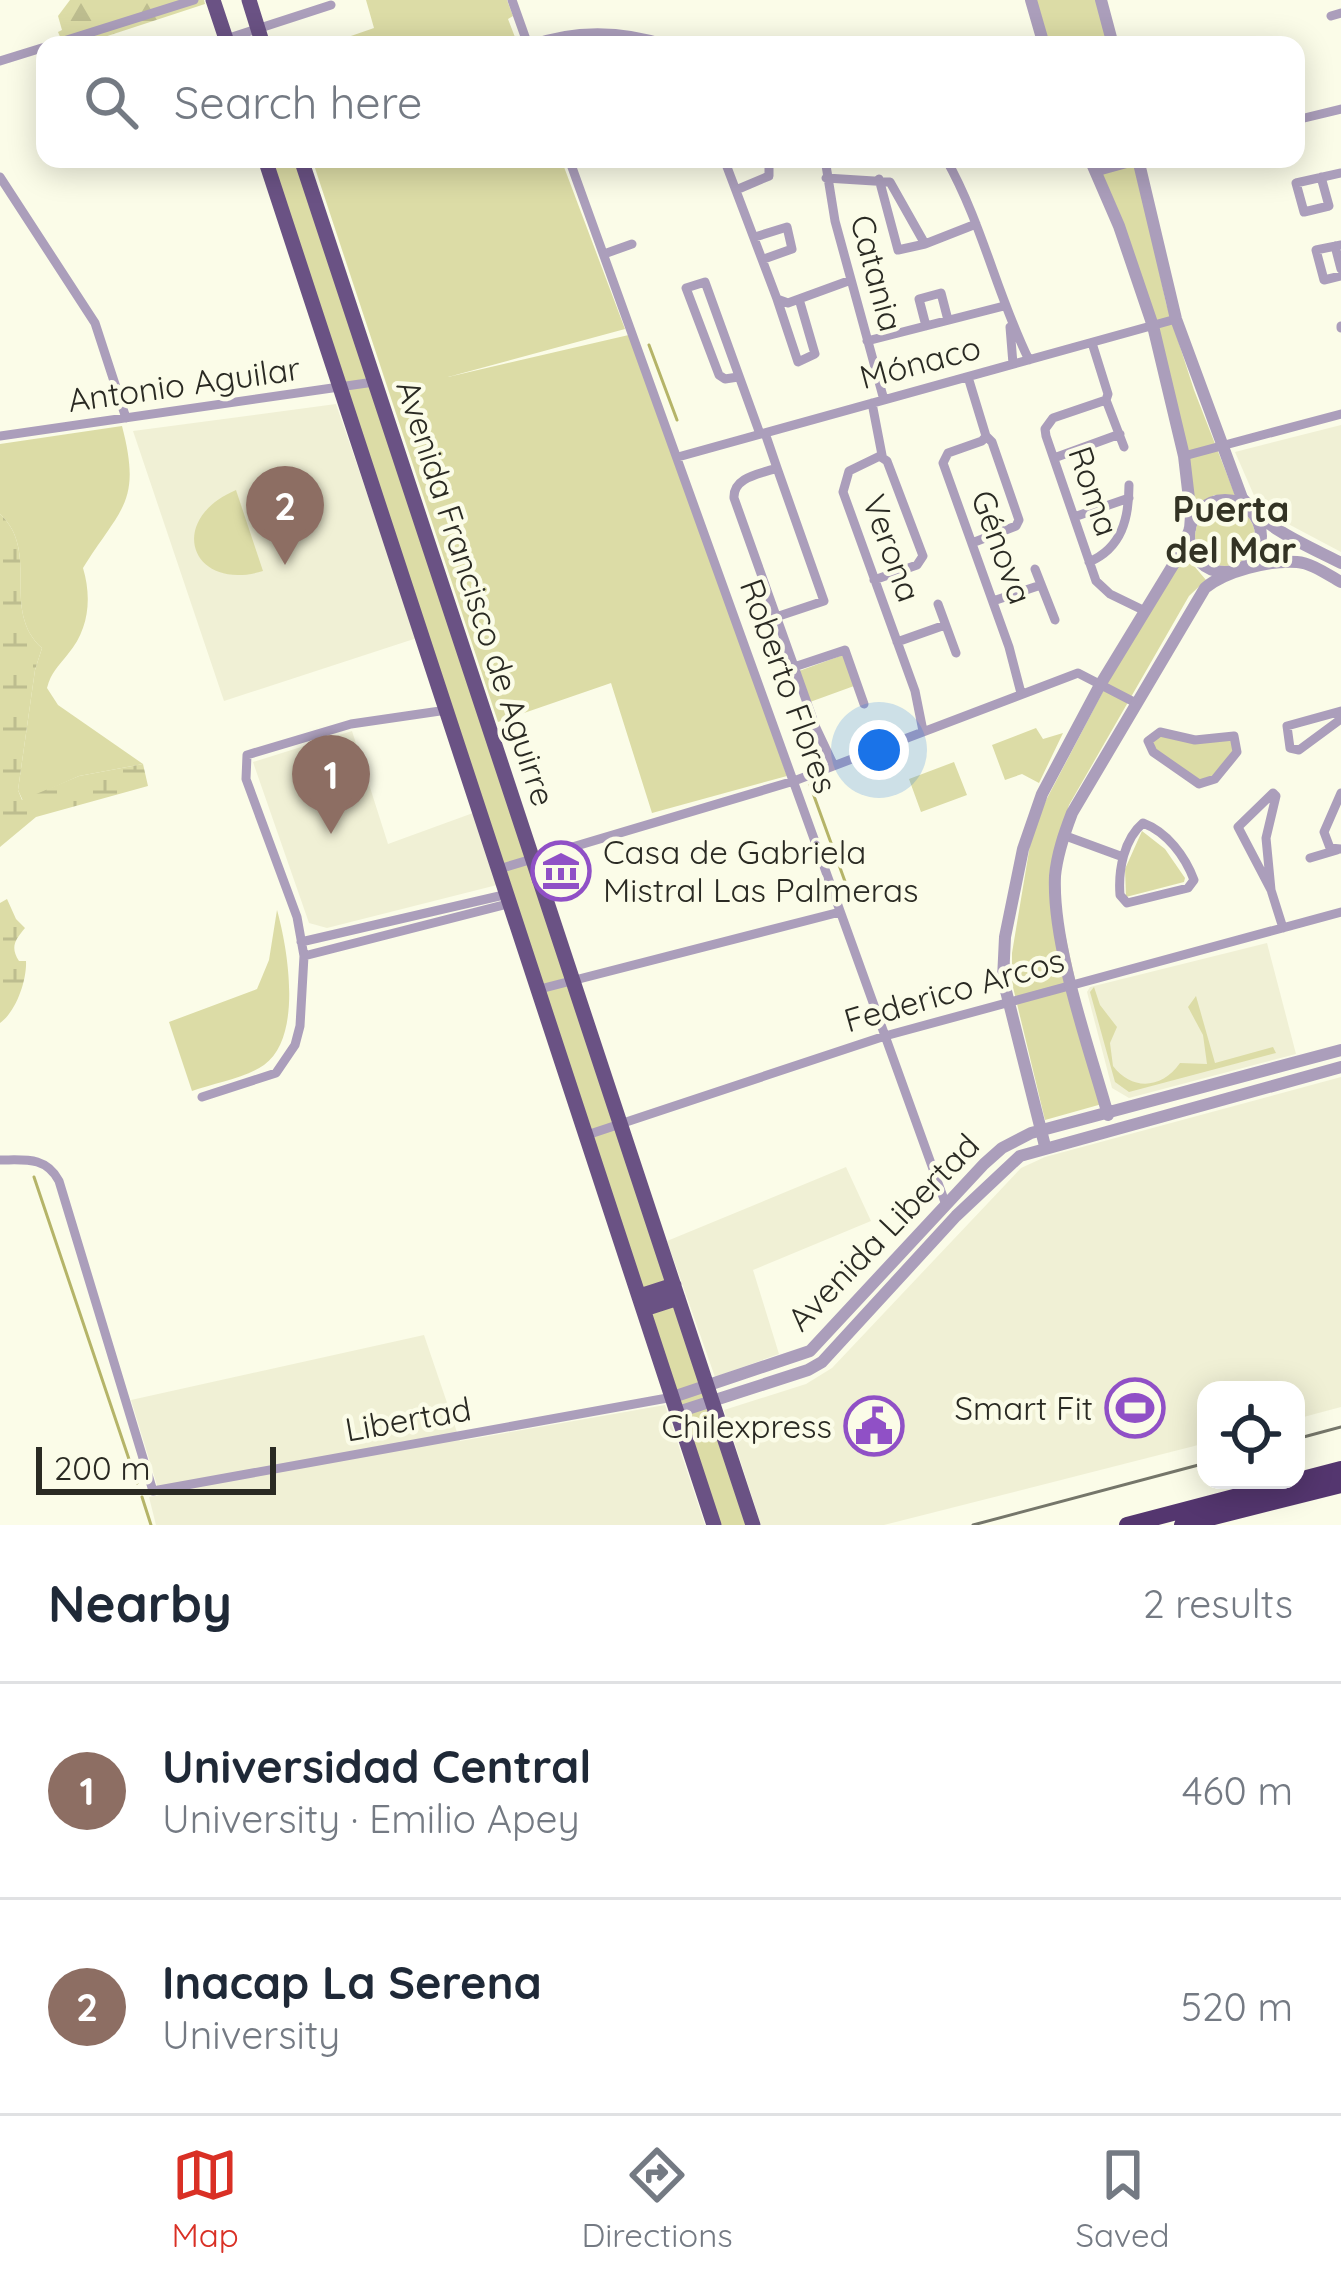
<!DOCTYPE html>
<html lang="en">
<head>
<meta charset="utf-8">
<style>
	body { margin:0; font-family:Quicksand,sans-serif; background:#f2f2f3; color:#1f2937 }
	.controls { position:absolute; right:36px; bottom:36px; display:grid; overflow:hidden; border-radius:24px; box-shadow:0 6px 30px #0003 }
	.controls button { width:108px; height:108px; display:grid; place-items:center; padding:0; border:0; border-bottom:3px solid #e0e1e3; background:#fff; color:#1f2937; font:60px sans-serif }
	.scale { position:absolute; left:36px; bottom:30px; width:240px; box-sizing:border-box; padding-left:12px; border:6px solid #2a2a23; border-top:0; font-size:33px; line-height:42px; white-space:nowrap; color:#2a2a23; -webkit-text-stroke:9px #fbfce8; paint-order:stroke }
	.you { position:absolute; left:879px; top:750px; width:42px; height:42px; margin:-30px; border:9px solid #fff; border-radius:50%; background:#1a73e8; box-shadow:0 0 0 18px #1a73e833 }
	.badge { display:grid; place-items:center; width:78px; height:78px; border-radius:50%; background:#d93025; color:#fff; font-size:39px; font-weight:700 }
	.pin { position:absolute; translate:-50% -99px; filter:drop-shadow(0 3px 6px #0008) }
	.pin::after { content:''; position:absolute; top:63px; width:42px; height:36px; background:inherit; clip-path:polygon(0 0,100% 0,50% 100%) }
	.list { margin:0; padding:0; list-style:none }
	h2 { display:flex; justify-content:space-between; align-items:center; height:156px; margin:0; padding:0 48px; font-size:51px }
	h2 small { font-size:39px; font-weight:400; color:#747a83 }
	.list li { display:grid; grid-template-columns:78px 1fr auto; gap:36px; align-items:center; box-sizing:border-box; height:216px; padding:0 48px; border-top:3px solid #e0e1e3 }
	.list b { display:block; font-size:45px; white-space:nowrap }
	.list p { margin:0; font-size:39px; white-space:nowrap; color:#747a83 }
	.list em { font-size:39px; font-style:normal; color:#747a83 }
	.icon { flex:none; width:66px; height:66px; fill:none; stroke:currentColor; stroke-width:2; stroke-linecap:round; stroke-linejoin:round }
	.map { position:relative; flex:none; width:1341px; height:1525px; overflow:hidden }
	.search { position:absolute; background:#fff; box-shadow:0 6px 30px #0003; left:36px; right:36px; top:36px; height:132px; display:flex; align-items:center; gap:30px; box-sizing:border-box; padding:0 42px; border-radius:24px; color:#747a83; font-size:45px }
	.sheet { height:588px; background:#fff }
	nav { display:flex; justify-content:space-around; align-items:center; box-sizing:border-box; height:168px; border-top:3px solid #e0e1e3; background:#fff; font-size:33px; color:#747a83 }
	nav a { display:grid; justify-items:center; gap:6px }
	nav .on { color:#d93025 }
	.map>svg:first-child { display:block }
	.built { fill:#f0f0d5 }
	.green { fill:#dcdca6 }
	.forest { fill:url(#forest-firs) }
	.wetland { fill:url(#wetland-marsh) }
	.lines { fill:none; stroke-linecap:round; stroke-linejoin:round }
	.stream { stroke:#b5b468; stroke-width:3 }
	.minor { stroke:#ab9ebb; stroke-width:9 }
	.tertiary { stroke:#ab9ebb; stroke-width:12 }
	.primary { stroke:#6a5284; stroke-width:15 }
	.motorway { stroke:#54366f; stroke-width:16 }
	.rail { stroke:#75766a; stroke-width:3 }
	.labels { text-anchor:middle; stroke-width:9; stroke-linejoin:round; paint-order:stroke }
	.street-label { font-size:33px; fill:#2a2a23; stroke:#fbfce8 }
	.poi-label { font-size:33px; fill:#2a2a23; stroke:#fbfce8; text-anchor:end }
	.neighbourhood-label { font-size:36px; font-weight:bold; fill:#333324; stroke:#fbfce8 }
</style>
</head>
<body>
<div class="map">
<svg width="1341" height="1525" viewBox="0 0 1341 1525">
	<defs>
		<pattern id="forest-firs" width="22" height="20" patternUnits="userSpaceOnUse" patternTransform="scale(3)"><rect width="22" height="20" fill="#dcdca6"/><path d="M5 1l3.5 6h-7zM16 11l3.5 6h-7z" fill="#bdbd8f"/></pattern>
		<pattern id="wetland-marsh" width="20" height="14" patternUnits="userSpaceOnUse" patternTransform="scale(3)"><rect width="20" height="14" fill="#dcdca6"/><path d="M1 5h8M5 5V1M11 12h8M15 12V8" fill="none" stroke="#bdbd8f"/></pattern>
	</defs>
	<rect width="100%" height="100%" fill="#fbfce8"/>
	<path class="built" d="M336 404 417 638 224 701 133 431Z
		M1341 425V552L1275 517 1256 500 1235 452Z
		M352 731 388 844 473 813 497 885 327 928 309 923 253 762Z
		M1267 943 1296 1054 1129 1098 1112 1088 1087 992 1090 987Z
		M1341 1077V1407L1296 1419V1390H1206V1443L884 1525H761L724 1410 806 1384 832 1368 1021 1168 1045 1157Z
		M846 1167 871 1221 753 1270 779 1354 715 1377 667 1241Z
		M424 1335 460 1441 665 1405 705 1525H156L149 1497 160 1495 131 1400Z"/>
	<path class="green" d="M366 0H507L513 16 508 19 518 45H325L374 28Z
		M1035 0H1099L1111 45H1049Z
		M269 159H299L748 1525H719Z
		M312 159H561L625 329 448 377 633 334 787 776 652 813 611 683 498 722Z
		M1095 159H1135L1166 303 1194 390 1235 495H1214L1196 509 1181 420Z
		M122 426C142 503 121 507 83 568 92 598 89 629 68 654 58 667 51 672 47 688L58 705 143 764 79 776 23 801 18 790 35 670 42 648C0 610 41 552 0 514V444Z
		M236 490 263 571C191 593 165 520 236 490Z
		M1195 536a30 30 0 1 1 60 0a30 30 0 1 1-60 0Z
		M1184 554 1206 580 1189 596 1069 805 1051 869 1102 1104 1045 1120 1012 983V953L1030 845 1043 806 1109 680Z
		M843 655 854 686 810 702 799 671Z
		M1036 728 1043 739 1063 733 1039 783 1022 774 1005 780 992 745Z
		M1160 735 1233 739 1235 751 1213 777 1200 782 1155 751 1152 737Z
		M954 762 967 795 921 812 909 779Z
		M1142 831 1165 849 1185 878 1184 882 1126 897 1125 869Z
		M277 910C288 949 303 1037 264 1065 245 1078 214 1083 192 1091L169 1022 257 989 269 960Z
		M1094 987 1100 1005 1117 1027 1110 1043 1113 1066C1132 1091 1162 1089 1180 1063L1207 1064 1203 1035 1188 1007 1196 996 1215 1063 1273 1047 1276 1053 1129 1092 1115 1082 1090 992Z"/>
	<path class="forest" d="M70 0H204L205 4 80 45 61 39 58 32 62 30 58 16Z"/>
	<path class="wetland" d="M0 514C41 552 0 610 42 648L35 670 18 790 22 800 79 776 143 764 148 786 36 817 0 847Z
		M7 899 16 919 25 928C15 940 10 947 19 961H26C27 980 16 1012 0 1023V903Z"/>
	<g class="lines">
		<path class="stream" d="M649 345 677 420
			M810 785 847 887
			M34 1177 137 1483
			M142 1497 151 1525"/>
		<path class="minor" d="M512 0 528 45
			M1331 16 1341 13
			M226 39 331 5
			M51 45 194 0
			M528 45C575 28 622 29 670 45
			M567 45 608 36
			M0 61 45 47
			M1296 120 1341 109
			M569 159 946 1205
			M724 159 777 299 788 303 851 280
			M825 159 835 221 884 400
			M946 159C982 223 997 295 1029 360
			M1096 172 1143 159
			M0 177 95 323 126 418
			M1321 177 1329 206 1304 212 1296 183 1341 173
			M826 178 890 182 925 244 976 224
			M879 179 898 250 925 244
			M736 190 769 176V159
			M755 237 787 227 792 249 764 259
			M1341 245 1316 250 1324 280 1341 276
			M1335 246 1341 269
			M604 254 632 244
			M777 299 798 362 815 354 799 299
			M926 326 919 299 941 293 948 320
			M1341 326V328
			M1010 327 1013 364
			M867 341 1004 306
			M1092 343 1108 394 1106 400 1053 418 1045 429 1046 436 1096 581 1110 594 1145 611
			M738 377 725 379 719 375 686 288 705 282 760 434
			M968 377 986 436 982 441 948 453 943 463 1009 647 1021 693
			M1106 400 1124 447
			M872 403 882 455 849 471 843 492 915 691 923 731
			M765 433 777 468C760 474 733 477 734 498L816 728 834 766
			M0 436 374 382
			M1184 456 1341 414
			M678 457 1176 319
			M1054 458 1120 434
			M1074 517 1129 498
			M972 543 1016 526 1019 520 992 442 986 436
			M1089 562C1122 548 1129 518 1129 485
			M1035 569 1055 620
			M874 580 917 565 923 556 887 461 881 457
			M993 601 1041 585
			M938 604 956 653
			M776 617 824 601 777 468
			M897 642 945 625
			M794 667 845 650 864 704
			M1341 711 1287 726 1290 748 1299 750 1341 719
			M1160 732 1195 740 1234 736 1237 752 1215 779 1199 784 1153 752 1148 741Z
			M1341 793 1324 832 1330 848 1341 849
			M1143 823C1167 832 1185 856 1194 880L1188 888 1127 903 1120 895C1118 870 1124 839 1143 823Z
			M1063 835 1123 857
			M1310 858 1337 850
			M499 869 794 781 1078 673 1134 702
			M1271 890 1266 838 1276 796 1273 793 1238 827 1271 890 1283 928
			M301 942 508 894
			M304 956 511 903
			M540 989 840 912
			M202 1097 276 1073 295 1045 300 1026 304 956 297 917 246 779 247 755 351 724 447 710
			M587 1135 885 1036 1341 912
			M0 1160C24 1160 46 1156 59 1181L153 1491 673 1397"/>
		<path class="tertiary" d="M1031 0 1044 45
			M1101 0 1113 45
			M1138 159 1176 319 1242 498C1267 530 1306 545 1341 563
			M1189 536a36 36 0 1 1 72 0a36 36 0 1 1-72 0Z
			M1108 1115C1089 1047 1052 945 1055 876 1057 854 1064 834 1072 813L1205 588C1225 571 1269 560 1297 562 1312 563 1328 575 1341 582
			M1045 1146 1003 979 1005 937 1023 849 1042 794 1100 685 1178 557 1190 529 1191 516 1184 456 1153 326 1119 226 1090 159
			M673 1397 810 1351 984 1164 1002 1148 1031 1133 1341 1050
			M678 1412 808 1370 822 1362 956 1216 1020 1156 1341 1067"/>
		<path class="primary" d="M213 0 228 45
			M249 0 263 45
			M265 159 714 1525
			M301 159 753 1525
			M640 1296 674 1285
			M644 1309 678 1298"/>
		<path class="motorway" d="M1127 1525 1341 1469
			M1182 1525 1341 1485"/>
		<path class="rail" d="M1296 1439 1341 1427
			M973 1525 1206 1463"/>
	</g>
	<defs>
		<g id="museum-ring" transform="scale(3)"><circle r="9.5" fill="#fbfce8" stroke="#9050c6" stroke-width="1.5"/><path d="M0-6L6-3V-2H-6V-3ZM-5-1h2V3h-2ZM-1-1h2V3h-2ZM3-1h2V3H3ZM-6 4H6V6H-6Z" fill="#9050c6"/></g>
		<g id="stadium-ring" transform="scale(3)"><circle r="9.5" fill="#fbfce8" stroke="#9050c6" stroke-width="1.5"/><path d="M0-5a6.5 5 0 1 0 0 10a6.5 5 0 1 0 0-10ZM-3.5-1.8h7v3.6h-7Z" fill="#9050c6"/></g>
		<g id="civic-ring" transform="scale(3)"><circle r="9.5" fill="#fbfce8" stroke="#9050c6" stroke-width="1.5"/><path d="M-.6-6.5H3V-4.5H.6V-3L4-1V1h2V6H-6V1h2V-1L-.6-3ZM-1.2 2.5V6h2.4V2.5Z" fill="#9050c6"/></g>
	</defs>
	<g fill-rule="evenodd">
		<use href="#museum-ring" x="561" y="871"/>
		<use href="#stadium-ring" x="1135" y="1408"/>
		<use href="#civic-ring" x="874" y="1426"/>
	</g>
	<g class="labels">
		<g class="street-label">
			<text transform="translate(877 273) rotate(75)" y="12">Catania</text>
			<text transform="translate(920 362) rotate(-15)" y="12">Mónaco</text>
			<text transform="translate(184 384) rotate(-8)" y="12">Antonio Aguilar</text>
			<text transform="translate(1094 491) rotate(71)" y="12">Roma</text>
			<text transform="translate(1002 547) rotate(70)" y="12">Génova</text>
			<text transform="translate(892 548) rotate(70)" y="12">Verona</text>
			<text transform="translate(476 593) rotate(72)" y="12">Avenida Francisco de Aguirre</text>
			<text transform="translate(789 686) rotate(70)" y="12">Roberto Flores</text>
			<text transform="translate(954 990) rotate(-16)" y="12">Federico Arcos</text>
			<text transform="translate(883 1232) rotate(-46)" y="12">Avenida Libertad</text>
			<text transform="translate(408 1419) rotate(-10)" y="12">Libertad</text>
		</g>
		<g class="poi-label">
			<text x="603" y="864" text-anchor="start">Casa de Gabriela<tspan x="603" dy="38">Mistral Las Palmeras</tspan></text>
			<text x="1093" y="1420">Smart Fit</text>
			<text x="832" y="1438">Chilexpress</text>
		</g>
		<g class="neighbourhood-label">
			<text x="1231" y="522">Puerta<tspan x="1231" dy="41">del Mar</tspan></text>
		</g>
	</g>
</svg>
<div class="controls">
<button><svg class="icon" aria-label="locate" viewBox="0 0 24 24"><circle cx="12" cy="12" r="6"/><path d="M12 2v4M12 18v4M2 12h4M18 12h4"/></svg></button>
</div>
<div class="scale">200 m</div>
<div class="you"></div>
<div class="pin badge" style="left:331px;top:834px;background:#8d6e63">1</div>
<div class="pin badge" style="left:285px;top:565px;background:#8d6e63">2</div>
<div class="search"><svg class="icon" aria-label="search" viewBox="0 0 24 24"><circle cx="10" cy="10" r="6"/><path d="M15 15l6 6"/></svg>Search here</div>
</div>
<section class="sheet">
<h2>Nearby<small>2 results</small></h2>
<ul class="list">
<li><span class="badge" style="background:#8d6e63">1</span><div><b>Universidad Central</b><p>University · Emilio Apey</p></div><em>460 m</em></li>
<li><span class="badge" style="background:#8d6e63">2</span><div><b>Inacap La Serena</b><p>University</p></div><em>520 m</em></li>
</ul>
</section>
<nav>
<a class="on"><svg class="icon" aria-label="map" viewBox="0 0 24 24"><path d="M3 6l6-2 6 2 6-2v14l-6 2-6-2-6 2zM9 4v14M15 6v14"/></svg>Map</a>
<a><svg class="icon" aria-label="directions" viewBox="0 0 24 24"><path d="M12 3l9 9-9 9-9-9zM9 14v-3h6M13 9l2 2-2 2"/></svg>Directions</a>
<a><svg class="icon" aria-label="saved" viewBox="0 0 24 24"><path d="M7 4h10v16l-5-4-5 4z"/></svg>Saved</a>
</nav>
</body>
</html>
